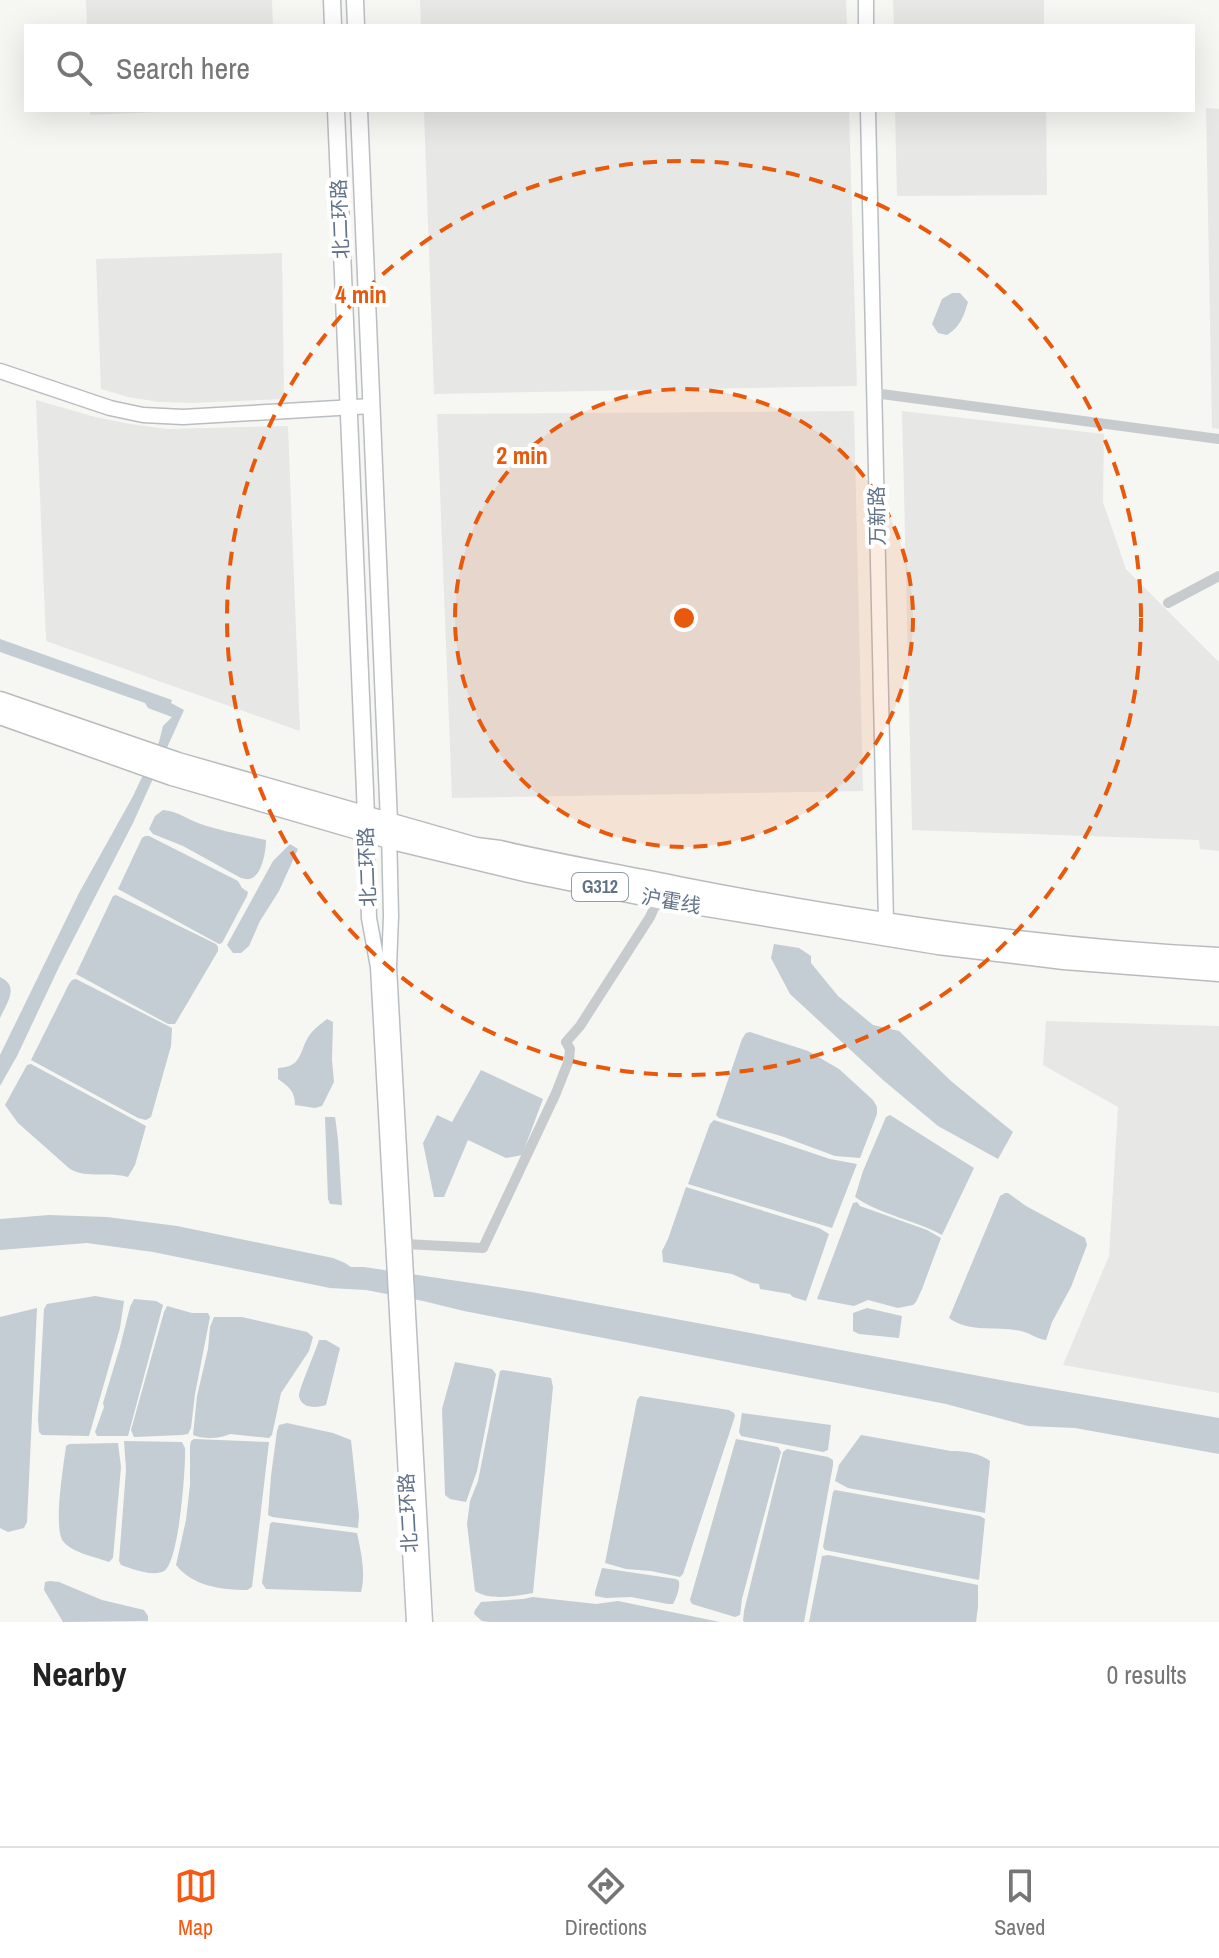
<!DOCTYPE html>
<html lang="en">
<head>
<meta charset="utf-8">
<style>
	body { margin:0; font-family:"Archivo Narrow","Noto Sans SC",sans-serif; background:#f6f6f6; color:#222 }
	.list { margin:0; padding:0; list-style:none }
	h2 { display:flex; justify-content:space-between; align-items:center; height:104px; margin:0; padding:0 32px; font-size:34px }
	h2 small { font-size:26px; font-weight:400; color:#767676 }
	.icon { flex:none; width:44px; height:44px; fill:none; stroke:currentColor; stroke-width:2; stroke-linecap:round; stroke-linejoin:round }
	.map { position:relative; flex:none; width:1219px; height:1622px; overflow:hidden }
	.search { position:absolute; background:#fff; box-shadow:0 8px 32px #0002; left:24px; right:24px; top:24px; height:88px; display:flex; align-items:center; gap:20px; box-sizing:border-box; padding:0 28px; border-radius:0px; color:#767676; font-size:30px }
	.sheet { height:224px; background:#fff }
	nav { display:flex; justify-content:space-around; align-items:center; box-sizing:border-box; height:112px; border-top:2px solid #e0e0e0; background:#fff; font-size:22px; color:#767676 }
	nav a { display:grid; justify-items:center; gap:4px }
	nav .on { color:#f55a14 }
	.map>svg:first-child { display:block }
	.built { fill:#e7e8e6 }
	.water { fill:#c3cdd3 }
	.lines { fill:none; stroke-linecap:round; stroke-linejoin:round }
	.secondary-casing { stroke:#b9bec3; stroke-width:17 }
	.primary-casing { stroke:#babdc1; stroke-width:19 }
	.highway-casing { stroke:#b9bcbf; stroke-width:21 }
	.street { stroke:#c8cbce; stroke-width:10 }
	.secondary { stroke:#fff; stroke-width:14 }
	.primary { stroke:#fff; stroke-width:16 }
	.highway { stroke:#fff; stroke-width:18 }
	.ring { fill:none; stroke:#e8590c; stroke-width:4; stroke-dasharray:14 10 }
	.labels { text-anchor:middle; stroke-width:8; stroke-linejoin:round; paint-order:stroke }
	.shield { fill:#fff; stroke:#919dab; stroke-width:2 }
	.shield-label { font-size:18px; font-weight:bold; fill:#627387 }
	.street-label { font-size:20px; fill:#627387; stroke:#fff }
	.centre { fill:#e8590c; stroke:#fff; stroke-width:4 }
	.ring-label { font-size:24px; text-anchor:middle; font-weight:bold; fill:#e8590c; stroke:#fff; stroke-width:8; stroke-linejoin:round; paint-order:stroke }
</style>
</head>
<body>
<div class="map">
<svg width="1219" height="1622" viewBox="0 0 1219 1622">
	<rect width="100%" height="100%" fill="#f6f6f2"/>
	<path class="built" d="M86 0H272L273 26H87Z
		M420 0H846L847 26H421Z
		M893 0H1044V26H894Z
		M1206 108 1219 109V429L1212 428Z
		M90 110H208L90 115Z
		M424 110H849L857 386 434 394Z
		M895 110H1046L1047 195 897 196Z
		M282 253 284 399 192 403 159 402 128 397 101 389 96 259Z
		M36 400 95 417 130 424 167 429 288 426 300 731 46 641Z
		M854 411 863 791 452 798 437 414Z
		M902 411 1104 434 1103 502 1126 569 1219 662V851L1200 849 1199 840 912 830Z
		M1046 1021 1219 1026V1393L1063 1365 1109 1256 1118 1107 1043 1065Z"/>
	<path class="water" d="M952 293H960L968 302C964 316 960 327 947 335L938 333 932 324 942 299Z
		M0 639 172 700 171 703 184 710 133 823 59 967 17 1056 0 1086V1055L79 893 132 798 159 742 163 726 172 717 148 708 145 703 0 652Z
		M163 810C177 811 185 818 198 823 220 831 244 835 266 840 266 851 262 877 249 879 246 880 244 878 241 878L183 846 153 834 149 829 155 816Z
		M145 836H149L238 881 242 888 248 892 247 896 222 943 219 944 118 889 142 838Z
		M290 844 298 849 279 891 260 921 249 946 241 953H233L227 945 273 861Z
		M116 895 216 944 218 947V951L175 1024H168L76 974 113 896Z
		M774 944 799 948 811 956V963L838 996 873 1025 899 1031 951 1081 1013 1132 998 1159 938 1126 883 1080 790 994 771 958Z
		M0 977C20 986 7 1003 0 1018Z
		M76 979 172 1028 171 1046 151 1117 146 1120 138 1118 31 1060 69 984 72 980Z
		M327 1019 333 1022 332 1060 334 1082 322 1106 315 1108 295 1105C295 1091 289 1087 278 1079V1068C305 1067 298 1048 312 1032 316 1027 322 1023 327 1019Z
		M750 1032 808 1051 839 1069 873 1100 877 1107V1114L860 1158 835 1156 781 1136 719 1118 716 1115 742 1039 746 1033Z
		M31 1064 146 1126 135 1165 128 1177C109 1171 88 1179 70 1169L18 1123 5 1105 27 1065Z
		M481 1070 543 1099 522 1155 506 1158 468 1140 444 1197H434L423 1143 437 1115 452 1122Z
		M890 1115 974 1168 942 1235C915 1220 881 1215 855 1197L863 1171 886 1117Z
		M325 1117H335L338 1139 342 1205 330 1204 328 1199Z
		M714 1120 830 1159 857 1164 832 1228 688 1184 710 1124Z
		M686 1187 819 1228 829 1234 806 1301 793 1297 790 1294 760 1289 759 1284 752 1283 732 1274 663 1262 662 1251 668 1239Z
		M1005 1193H1008L1026 1206 1085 1238 1087 1245 1071 1287 1052 1322 1046 1340C1037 1339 1030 1333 1021 1331 998 1326 969 1333 949 1318L1000 1196Z
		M857 1202 860 1206 927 1230 941 1238 922 1289 916 1302 913 1305 898 1308 868 1300 854 1306 817 1299 853 1203Z
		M49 1215 107 1217 177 1226 333 1258 345 1263 351 1267H364L531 1292 1028 1385 1219 1418V1454L1075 1428 1028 1426 946 1404 464 1311 423 1301 366 1290 330 1288 153 1252 87 1243 0 1250V1219Z
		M95 1296 124 1301 120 1328 89 1436 42 1435 39 1432 38 1419 44 1309 47 1304Z
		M134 1299 156 1301 163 1305 128 1436H97L95 1432 104 1407 103 1403 120 1347 130 1307Z
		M167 1306 192 1313H208L210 1317 195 1394 191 1428 188 1434 182 1435 134 1437 131 1430 164 1312Z
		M37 1308 27 1522 24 1528 8 1532 0 1528V1317Z
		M867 1308 902 1316 899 1338 859 1334 853 1331V1313Z
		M214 1317H242L307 1332 313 1337 309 1351 281 1393 272 1435 269 1438 230 1434C219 1439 203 1439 193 1435L197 1396 208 1349 210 1327Z
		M319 1340H326L340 1348 326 1405C317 1408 301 1409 299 1396 298 1391 317 1348 319 1340Z
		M455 1362 492 1369 496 1374 477 1471 466 1502 450 1499 445 1495 442 1409Z
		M503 1370 551 1378 553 1387 533 1593C516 1596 490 1601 475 1591L467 1524 470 1501 478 1481 500 1371Z
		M640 1396 729 1410 734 1413 735 1416 683 1574 680 1577 651 1571 626 1569 605 1563 637 1400Z
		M742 1413 831 1425 828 1450 823 1452 741 1436 739 1432Z
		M287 1423 333 1433 351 1440 359 1515 358 1528 272 1517 268 1515 271 1476 277 1431 279 1425Z
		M861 1435 951 1451C965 1451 979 1453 990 1461L985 1513 848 1488 835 1481 839 1465Z
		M194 1439 269 1442 252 1587 247 1590C222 1590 192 1586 176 1565L186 1520 190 1485V1446L191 1441Z
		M736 1439 778 1447 781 1452 742 1599 740 1615 735 1617 692 1604 690 1600Z
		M124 1441 182 1442 185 1448C186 1466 179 1563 164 1571 152 1577 133 1569 121 1565L119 1561 126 1470Z
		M118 1443 121 1467 113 1558 109 1562C96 1557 72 1553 63 1541 53 1528 64 1463 66 1446L69 1444Z
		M787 1449 828 1457 833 1460V1465L804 1622H745L743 1621 744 1611 783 1452Z
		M835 1490 980 1516 985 1519 979 1580 825 1550 823 1547 833 1492Z
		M272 1522 357 1533C361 1552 366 1573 361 1592L266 1589 262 1583 270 1524Z
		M828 1555 978 1585V1607L976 1622H809L822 1556Z
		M602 1568 676 1579 679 1581C680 1588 677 1597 673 1604H668L631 1597 606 1598 595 1596V1592Z
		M50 1581 59 1582 102 1600 144 1610 148 1616V1621L63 1622 44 1590 45 1582Z
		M533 1597 596 1604 618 1601 720 1622H490L482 1621 474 1614 475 1610 481 1602 523 1599Z"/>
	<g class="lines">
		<g class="secondary-casing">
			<path id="secondary" d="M866 0V26
				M868 110 886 923
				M0 371 110 408 143 415 183 417 372 406
				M366 824 369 918 378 967 414 1622
				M389 831 391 916 389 967 425 1622"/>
		</g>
		<g class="primary-casing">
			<path id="primary" d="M332 0 333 26
				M355 0 356 26
				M336 110 366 815
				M359 110 389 822"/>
		</g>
		<g class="highway-casing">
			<path id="highway" d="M0 701 178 762 476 847 500 850C559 864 619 874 678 886 857 921 1037 948 1219 957
				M0 715 172 776 396 841 529 873 658 899 938 945 1064 960 1219 972"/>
		</g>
		<path class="street" d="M874 393 1219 439
			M1168 603 1219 576
			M405 1244 483 1248 556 1093 569 1060 570 1049 566 1042 580 1026 650 917 658 899"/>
		<use href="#secondary" class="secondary"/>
		<use href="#primary" class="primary"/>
		<use href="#highway" class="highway"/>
	</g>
	<circle cx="684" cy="618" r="229" fill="#e8590c" fill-opacity=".12"/>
	<g class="ring">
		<circle cx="684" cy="618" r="229"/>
		<circle cx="684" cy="618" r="457"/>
	</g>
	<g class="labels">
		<rect class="shield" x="572" y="873" width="56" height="28" rx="6"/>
		<g class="shield-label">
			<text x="600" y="893">G312</text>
		</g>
		<g class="street-label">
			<text transform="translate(340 219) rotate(-92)" y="7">北二环路</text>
			<text transform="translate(877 516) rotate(-91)" y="7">万新路</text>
			<text transform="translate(367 867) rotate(-92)" y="7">北二环路</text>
			<text transform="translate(671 901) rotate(10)" y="7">沪霍线</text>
			<text transform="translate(408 1513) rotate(-93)" y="7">北二环路</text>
		</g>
	</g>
	<circle cx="684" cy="618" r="12" class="centre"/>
	<g class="ring-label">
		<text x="361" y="303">4 min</text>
		<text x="522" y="464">2 min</text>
	</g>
</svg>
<div class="search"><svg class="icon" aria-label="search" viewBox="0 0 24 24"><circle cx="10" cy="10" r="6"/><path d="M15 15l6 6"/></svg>Search here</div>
</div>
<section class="sheet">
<h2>Nearby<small>0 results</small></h2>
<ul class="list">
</ul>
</section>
<nav>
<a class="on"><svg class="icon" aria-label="map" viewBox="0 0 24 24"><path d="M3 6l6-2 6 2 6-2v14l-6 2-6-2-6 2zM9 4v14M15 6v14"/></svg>Map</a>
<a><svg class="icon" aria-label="directions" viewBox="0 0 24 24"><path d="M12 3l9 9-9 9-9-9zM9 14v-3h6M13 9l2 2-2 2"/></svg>Directions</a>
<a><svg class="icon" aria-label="saved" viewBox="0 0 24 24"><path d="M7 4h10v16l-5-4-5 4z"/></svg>Saved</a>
</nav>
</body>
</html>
